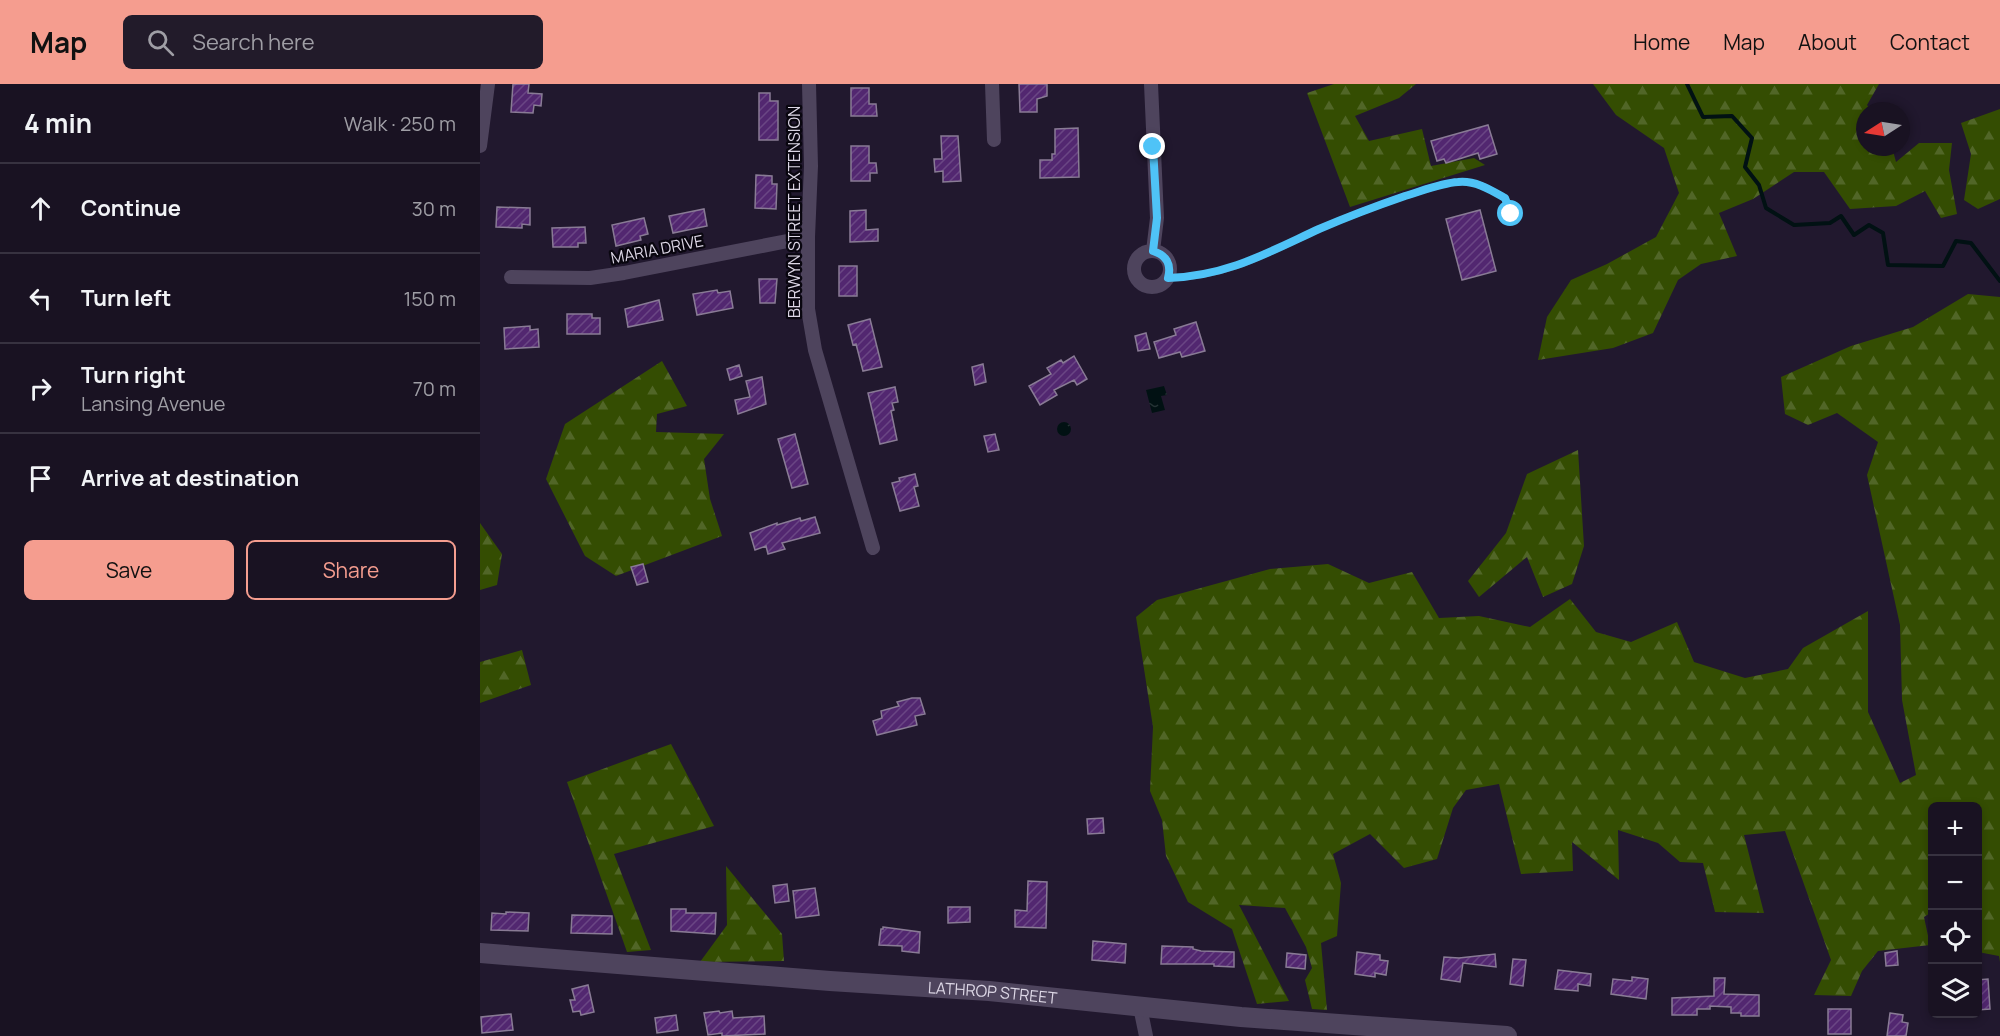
<!DOCTYPE html>
<html lang="en">
<head>
<meta charset="utf-8">
<style>
	body { margin:0; font-family:Manrope,sans-serif; background:#221b2a; color:#f1f3f6 }
	.controls { position:absolute; right:18px; bottom:18px; display:grid; overflow:hidden; border-radius:9px; box-shadow:0 3px 9px #0003 }
	.controls button { width:54px; height:54px; display:grid; place-items:center; padding:0; border:0; border-bottom:2px solid #373240; background:#191222; color:#f1f3f6; font:30px sans-serif }
	.compass { position:absolute; left:1376px; top:18px; width:54px; height:54px; border-radius:50%; background:#191222; box-shadow:0 3px 9px #0003; rotate:258deg }
	.stop { position:absolute; width:18px; height:18px; margin:-14px; border:4px solid #4fc3f7; border-radius:50%; background:#fff }
	.stop.end { background:#4fc3f7; border-color:#fff; box-shadow:0 2px 6px #0008 }
	.list { margin:0; padding:0; list-style:none }
	h2 { display:flex; justify-content:space-between; align-items:center; height:78px; margin:0; padding:0 24px; font-size:26px }
	h2 small { font-size:20px; font-weight:400; color:#9f9ea5 }
	.list li { display:grid; grid-template-columns:39px 1fr auto; gap:18px; align-items:center; box-sizing:border-box; height:90px; padding:0 24px; border-top:2px solid #373240 }
	.list b { display:block; font-size:22px; white-space:nowrap }
	.list p { margin:0; font-size:20px; white-space:nowrap; color:#9f9ea5 }
	.list em { font-size:20px; font-style:normal; color:#9f9ea5 }
	.actions { display:flex; gap:12px; padding:18px 24px }
	.actions a { flex:1; padding:14px 0; border:2px solid #f59d8f; border-radius:9px; text-align:center; font-size:21px; color:#f59d8f }
	.actions .main { background:#f59d8f; color:#111 }
	.icon { flex:none; width:33px; height:33px; fill:none; stroke:currentColor; stroke-width:2; stroke-linecap:round; stroke-linejoin:round }
	.map { position:relative; flex:none; width:1520px; height:952px; overflow:hidden }
	header { display:flex; align-items:center; gap:36px; box-sizing:border-box; height:84px; padding:0 30px; background:#f59d8f; color:#111 }
	header strong { font-size:28px }
	nav { display:flex; gap:33px; margin-inline-start:auto; font-size:21px }
	.search { width:420px; height:54px; background:#221b2a; display:flex; align-items:center; gap:15px; box-sizing:border-box; padding:0 21px; border-radius:9px; color:#9f9ea5; font-size:22px }
	main { display:flex }
	aside { flex:1; background:#191222 }
	.map>svg:first-child { display:block }
	.forest { fill:url(#forest-firs) }
	.water { fill:url(#water-ripples) }
	.lines { fill:none; stroke-linecap:round; stroke-linejoin:round }
	.stream { stroke:#011113; stroke-width:4 }
	.building { fill:url(#building-hatch); stroke:#897b95; stroke-width:1.5 }
	.lane { stroke:#4e445d; stroke-width:7 }
	.street { stroke:#4e445d; stroke-width:14 }
	.secondary { stroke:#4e445d; stroke-width:20 }
	.route { stroke:#4fc3f7; stroke-width:8 }
	.labels { text-anchor:middle; stroke-width:4.5; stroke-linejoin:round; paint-order:stroke }
	.street-label { font-size:16px; fill:#dcd6e5; stroke:#09060f }
</style>
</head>
<body>
<header>
<strong>Map</strong>
<div class="search"><svg class="icon" aria-label="search" viewBox="0 0 24 24"><circle cx="10" cy="10" r="6"/><path d="M15 15l6 6"/></svg>Search here</div>
<nav><a>Home</a><a>Map</a><a>About</a><a>Contact</a></nav>
</header>
<main>
<aside>
<h2>4 min<small>Walk · 250 m</small></h2>
<ul class="list">
<li><svg class="icon" aria-label="ahead" viewBox="0 0 24 24"><path d="M12 20V5M6 11l6-6 6 6"/></svg><div><b>Continue</b></div><em>30 m</em></li>
<li><svg class="icon" aria-label="left" viewBox="0 0 24 24"><path d="M17 20v-9H6M10 6l-5 5 5 5"/></svg><div><b>Turn left</b></div><em>150 m</em></li>
<li><svg class="icon" aria-label="right" viewBox="0 0 24 24"><path d="M7 20v-9h11M14 6l5 5-5 5"/></svg><div><b>Turn right</b><p>Lansing Avenue</p></div><em>70 m</em></li>
<li><svg class="icon" aria-label="arrive" viewBox="0 0 24 24"><path d="M6 21V4h12l-3 4 3 4H6"/></svg><div><b>Arrive at destination</b></div></li>
</ul>
<div class="actions"><a class="main">Save</a><a>Share</a></div>
</aside>
<div class="map">
<svg width="1520" height="952" viewBox="0 0 1520 952">
	<defs>
		<pattern id="forest-firs" width="22" height="20" patternUnits="userSpaceOnUse" patternTransform="scale(1.5)"><rect width="22" height="20" fill="#344d02"/><path d="M5 1l3.5 6h-7zM16 11l3.5 6h-7z" fill="#516627"/></pattern>
		<pattern id="water-ripples" width="26" height="14" patternUnits="userSpaceOnUse" patternTransform="scale(1.5)"><rect width="26" height="14" fill="#011113"/><path d="M2 4q2-2 4 0t4 0M15 11q2-2 4 0t4 0" fill="none" stroke="#253335"/></pattern>
		<pattern id="building-hatch" width="6" height="6" patternUnits="userSpaceOnUse" patternTransform="scale(1.5)"><rect width="6" height="6" fill="#522770"/><path d="M-1 1l2-2M0 6l6-6M5 7l2-2" fill="none" stroke="#6a4684"/></pattern>
	</defs>
	<rect width="100%" height="100%" fill="#21182e"/>
	<path class="forest" d="M854 0H936L919 14 875 32 889 57 942 45 951 82 994 74 1005 81 870 123 827 9Z
		M1113 0H1399L1387 21 1392 27H1385V63H1412L1416 78 1439 59H1472L1469 86 1477 130 1461 134 1445 107 1416 122 1370 125 1344 88H1314L1273 115 1239 129 1257 172 1221 180 1198 196 1173 249 1133 264 1058 276 1067 233 1091 196 1127 180 1176 153 1199 109 1184 64 1136 31Z
		M1520 25V115L1498 125 1484 116 1491 70 1481 39Z
		M1488 210 1520 213V878L1519 872 1498 868V722H1452V828L1444 833 1450 861 1398 867 1382 887 1371 912 1334 911 1351 876 1305 747 1264 751 1284 829 1235 828 1223 779 1200 778 1178 759 1138 746 1139 796 1092 758 1093 787 1041 790 1019 700 986 706 973 724 957 775 924 784 890 750 853 770 861 799 857 852 841 859 847 926 832 925 825 896 832 884 826 863 805 824 759 821 809 917 777 920 752 845 708 818 686 772 682 736 670 707 673 643 656 533 677 516 790 485 848 480 889 499 932 488 959 534 999 532 1050 543 1090 515 1116 548 1151 558 1197 538 1214 578 1265 594 1308 585 1323 564 1388 527V628L1420 699 1436 691 1422 616 1420 541 1387 391 1398 358 1357 329 1328 341 1305 330 1301 293 1371 262 1433 243Z
		M182 277 207 322 177 330 176 348 244 350 224 375 230 415 242 452 136 492 105 472 66 395 85 340Z
		M1098 366 1104 462 1092 500 1063 513 1047 473 999 513 988 497 1026 449 1047 390Z
		M0 439 22 470 17 501 0 506Z
		M42 566 51 601 0 619V578Z
		M191 660 234 742 134 770 171 866 147 868 87 698Z
		M246 782 302 850 304 877 220 878 247 841Z"/>
	<path class="water" d="M684 302 687 311 681 312 685 326 672 329 666 306Z
		M577 345a7 7 0 1 1 14 0a7 7 0 1 1-14 0Z"/>
	<g class="lines">
		<path class="stream" d="M1207 0 1223 33 1252 32 1272 54 1265 83 1279 101 1286 124 1314 141 1350 139 1361 132 1374 151 1389 141 1403 149 1408 181 1463 182 1476 157 1491 159 1520 197"/>
	</g>
	<path class="building" d="M33 0H49L48 9 62 10 61 22 54 21 53 29 31 28Z
		M539 0H567V12L557 15V28H540Z
		M371 4H389V20H396L397 32H371Z
		M279 9H290V17H298V56H279Z
		M1008 41 1017 70 1000 75 998 69 966 79 964 75 957 77 951 57Z
		M598 44 599 93 560 94V76H572V70H575V45Z
		M461 52H478L481 97 463 98V87L455 88 454 75H462Z
		M371 62H389V79H396L397 89H390V97H371Z
		M276 91 292 92V100H297L296 125 275 124Z
		M17 123 50 124V141L42 140V144L16 143Z
		M224 125 227 142 193 149 189 132Z
		M386 126V146L398 145V157L370 158V127Z
		M1000 126 1016 187 982 196 966 135Z
		M164 134 168 150 160 152 161 156 136 162 132 141Z
		M105 143 106 159H98V163H73L72 144Z
		M359 182H377V212H359Z
		M279 195H297L295 219H280Z
		M237 206 238 209 250 207 253 224 217 231 213 210Z
		M179 216 183 236 148 243 145 225Z
		M87 230H112V234H120V250H87Z
		M390 235 402 283 383 287 376 260 373 261 368 241Z
		M716 238 725 267 702 273 700 268 679 274 674 258 696 251 694 245Z
		M50 242V246L58 245 59 263 25 265 24 244Z
		M666 249 670 265 658 267 655 252Z
		M594 272 607 295 597 301 594 296 574 306 577 311 560 321 549 302 571 290 567 284 581 276 583 279Z
		M503 280 506 298 495 301 492 283Z
		M259 281 262 292 250 296 247 285Z
		M282 293 286 320 258 330 255 316 270 313 266 297Z
		M415 303 418 318 412 319 414 326 411 327 417 356 400 360 388 309Z
		M315 350 328 400 312 404 298 355Z
		M515 350 519 366 508 368 504 352Z
		M435 390 438 402 434 403 439 422 420 427 412 399 420 397 419 394Z
		M335 433 340 449 302 459 305 465 288 470 286 462 275 466 270 449 297 439V441L320 434 321 437Z
		M163 480 168 498 157 501 151 483Z
		M432 614H440L445 630 435 632 437 641 397 651 393 637 402 634 401 627 419 622 417 618Z
		M623 734 624 749 608 750 607 735Z
		M548 797 567 798 566 844 535 843V826L547 827Z
		M307 800 309 817 295 819 293 802Z
		M335 804 339 831 316 834 313 807Z
		M468 823H490V838L468 839Z
		M191 825H206V829H236L235 850 191 847Z
		M26 828 49 829 48 847 11 846 12 829 26 830Z
		M92 831 132 832V850L91 849Z
		M403 843 440 848 439 869 422 867V862L399 861 401 845H403Z
		M613 857 646 860 645 879 612 876Z
		M682 862 713 863V865L721 867 754 868V883L734 882V880H681Z
		M1417 867 1418 881 1406 882 1405 869Z
		M877 868 900 871V876L908 877 906 891 895 889V893L875 890Z
		M807 869 826 871 825 885 806 883Z
		M1015 870 1016 883 983 879 980 898 961 895 964 873 979 874Z
		M1033 875 1046 876 1043 902 1030 900Z
		M1078 886 1111 890 1110 902 1098 900V907L1075 905Z
		M1152 893 1168 895 1166 915 1131 910 1133 895 1152 897Z
		M1234 894H1245L1244 910 1279 911V932H1261V929H1251V923L1230 922V925H1217V931H1192V914L1234 912Z
		M1508 895 1510 925 1497 926V896Z
		M108 901 114 928 101 931 100 927 93 928 90 916H95L92 905Z
		M1348 925H1371V950H1348Z
		M239 927 240 929 252 927 253 934 284 932 285 950 242 952V949L228 951 224 929Z
		M1410 929 1423 931 1422 938 1428 939 1426 952H1407Z
		M31 930 33 946 2 949 1 933Z
		M196 931 198 946 177 949 175 934Z"/>
	<g class="lines">
		<path class="lane" d="M688 194C746 193 788 169 839 145 867 133 896 122 925 112 942 107 961 99 978 98 996 96 1010 106 1025 114L1031 130"/>
		<path class="street" d="M329 0 331 82 328 153V225L335 266 393 464
			M512 0 514 56
			M671 0 677 134 673 167
			M0 62 8 0
			M654 185a18 18 0 1 1 36 0a18 18 0 1 1-36 0Z
			M31 193 110 194 144 189 328 153
			M660 923 666 952"/>
		<path class="secondary" id="s1" d="M0 869 350 897 509 907 761 933 1027 952"/>
	</g>
	<g class="lines">
		<path class="route" d="M673 63 677 134 673 167C686 171 692 180 688 194 747 192 787 169 839 145 867 133 896 122 925 112 942 107 961 99 978 98 995 96 1011 106 1025 114L1031 130"/>
	</g>
	<g class="labels">
		<g class="street-label">
			<text transform="translate(314 128) rotate(-90)" y="6">BERWYN STREET EXTENSION</text>
			<text transform="translate(177 165) rotate(-11)" y="6">MARIA DRIVE</text>
			<text dy="6" stroke="none"><textPath href="#s1" startOffset="514">LATHROP STREET</textPath></text>
		</g>
	</g>
</svg>
<div class="controls">
<button>+</button>
<button>−</button>
<button><svg class="icon" aria-label="locate" viewBox="0 0 24 24"><circle cx="12" cy="12" r="6"/><path d="M12 2v4M12 18v4M2 12h4M18 12h4"/></svg></button>
<button><svg class="icon" aria-label="layers" viewBox="0 0 24 24"><path d="M12 4l9 5-9 5-9-5zM3 14l9 5 9-5"/></svg></button>
</div>
<svg class="compass" viewBox="-18 -18 36 36"><path d="M0-13l5 13h-10z" fill="#e53935"/><path d="M0 13l5-13h-10z" fill="#9f9ea5"/></svg>
<div class="stop" style="left:1031px;top:130px"></div>
<div class="stop end" style="left:673px;top:63px"></div>
</div>
</main>
</body>
</html>
